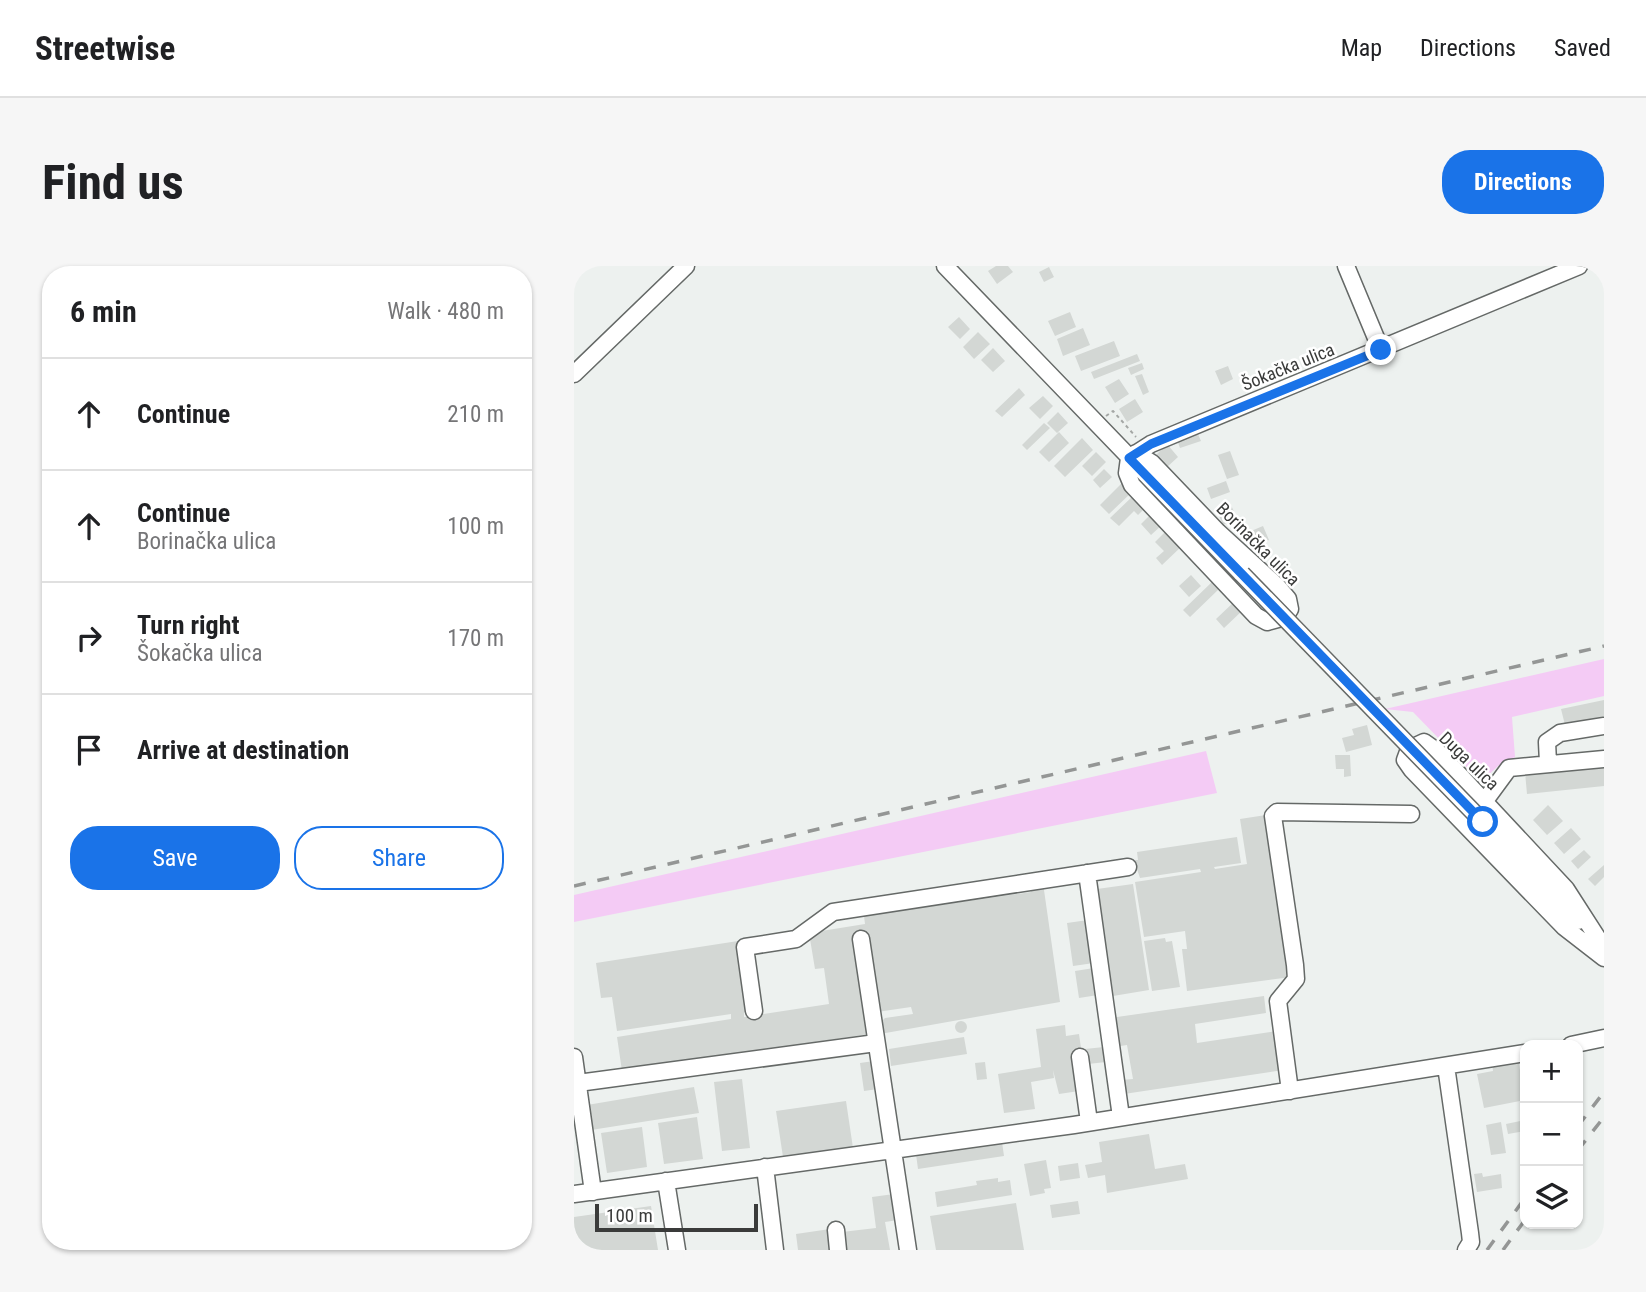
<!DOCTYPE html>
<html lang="en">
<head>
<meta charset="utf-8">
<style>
	body { margin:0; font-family:"Roboto Condensed",sans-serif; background:#f6f6f6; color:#202124 }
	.controls { position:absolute; right:21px; bottom:21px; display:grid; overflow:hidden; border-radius:14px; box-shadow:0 2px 5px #0004 }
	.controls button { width:63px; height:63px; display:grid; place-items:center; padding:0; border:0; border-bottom:2px solid #e0e0e0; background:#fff; color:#202124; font:35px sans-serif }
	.scale { position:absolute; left:21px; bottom:18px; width:163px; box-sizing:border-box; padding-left:7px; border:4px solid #3a3b3a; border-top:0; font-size:19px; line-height:24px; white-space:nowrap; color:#3a3b3a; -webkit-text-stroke:5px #fff; paint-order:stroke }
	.stop { position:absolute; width:21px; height:21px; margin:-16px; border:5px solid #1a73e8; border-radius:50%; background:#fff }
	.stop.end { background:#1a73e8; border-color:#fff; box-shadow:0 2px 7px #0008 }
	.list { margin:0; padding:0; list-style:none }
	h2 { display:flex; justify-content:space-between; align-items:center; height:91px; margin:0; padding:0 28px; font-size:30px }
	h2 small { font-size:23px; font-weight:400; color:#757577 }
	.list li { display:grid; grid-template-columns:46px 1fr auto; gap:21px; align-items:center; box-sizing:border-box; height:112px; padding:0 28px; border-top:2px solid #e0e0e0 }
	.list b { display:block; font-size:26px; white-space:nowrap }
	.list p { margin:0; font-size:23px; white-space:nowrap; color:#757577 }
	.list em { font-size:23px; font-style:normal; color:#757577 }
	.actions { display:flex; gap:14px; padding:21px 28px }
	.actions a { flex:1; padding:16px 0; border:2px solid #1a73e8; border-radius:28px; text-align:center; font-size:24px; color:#1a73e8 }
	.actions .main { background:#1a73e8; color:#fff }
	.icon { flex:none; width:38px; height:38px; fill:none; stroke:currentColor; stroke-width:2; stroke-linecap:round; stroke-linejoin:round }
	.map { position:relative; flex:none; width:1030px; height:984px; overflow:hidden; border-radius:28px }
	header { display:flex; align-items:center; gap:42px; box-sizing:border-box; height:98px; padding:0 35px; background:#fff; border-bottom:2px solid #e0e0e0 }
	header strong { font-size:33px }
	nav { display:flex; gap:38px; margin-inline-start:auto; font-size:24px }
	.intro { display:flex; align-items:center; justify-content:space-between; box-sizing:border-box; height:168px; padding:0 42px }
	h1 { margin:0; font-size:49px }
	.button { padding:18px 32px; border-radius:28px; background:#1a73e8; color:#fff; font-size:24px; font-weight:700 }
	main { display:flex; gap:42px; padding:0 42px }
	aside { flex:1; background:#fff; border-radius:28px; box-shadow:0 2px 5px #0004 }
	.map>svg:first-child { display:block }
	.green { fill:#f4cbf5 }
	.building { fill:#d3d7d4 }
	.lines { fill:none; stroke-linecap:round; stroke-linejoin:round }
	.minor-casing { stroke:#656967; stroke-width:19 }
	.path { stroke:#a4a7a5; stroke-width:2; stroke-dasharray:3.5 3.5; stroke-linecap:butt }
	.minor { stroke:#fff; stroke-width:16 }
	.rail { stroke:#949695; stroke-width:3.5; stroke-dasharray:12 12; stroke-linecap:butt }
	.minor-bridge-casing { stroke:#656967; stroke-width:19; stroke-linecap:butt }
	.minor-bridge { stroke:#fff; stroke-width:16 }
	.route { stroke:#1a73e8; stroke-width:9 }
	.labels { text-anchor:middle; stroke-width:5; stroke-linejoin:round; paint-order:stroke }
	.street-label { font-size:18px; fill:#3a3b3a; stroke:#fff }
</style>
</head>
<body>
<header>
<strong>Streetwise</strong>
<nav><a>Map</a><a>Directions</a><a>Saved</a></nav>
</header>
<div class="intro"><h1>Find us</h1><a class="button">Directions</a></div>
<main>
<aside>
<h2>6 min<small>Walk · 480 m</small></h2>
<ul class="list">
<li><svg class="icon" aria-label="ahead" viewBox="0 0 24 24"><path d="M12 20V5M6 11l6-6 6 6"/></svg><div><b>Continue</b></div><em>210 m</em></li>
<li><svg class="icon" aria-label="ahead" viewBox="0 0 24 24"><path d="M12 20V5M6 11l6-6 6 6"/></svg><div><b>Continue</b><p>Borinačka ulica</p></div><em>100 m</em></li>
<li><svg class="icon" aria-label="right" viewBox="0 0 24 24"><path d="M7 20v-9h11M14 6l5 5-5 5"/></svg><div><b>Turn right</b><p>Šokačka ulica</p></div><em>170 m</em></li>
<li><svg class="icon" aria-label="arrive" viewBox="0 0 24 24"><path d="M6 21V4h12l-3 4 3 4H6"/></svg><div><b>Arrive at destination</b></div></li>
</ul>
<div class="actions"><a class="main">Save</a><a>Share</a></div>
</aside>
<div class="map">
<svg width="1030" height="984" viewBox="0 0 1030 984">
	<rect width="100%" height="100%" fill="#edf1ef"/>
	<path class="green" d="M1030 393V430L938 451 941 491 924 500 907 516 839 446 811 443Z
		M632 485 643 527 0 656V629Z"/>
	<path class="building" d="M422 0H434L439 6 423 18 414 5Z
		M475 1 480 11 470 16 465 6Z
		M496 46 502 61 481 70 474 55Z
		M385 51 396 63 386 73 374 61Z
		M509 62 516 79 489 90 483 73Z
		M404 66 416 78 400 93 389 81Z
		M540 75 546 90 507 105 501 90Z
		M419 82 431 95 419 106 407 94Z
		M563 88 566 95 520 113 517 106Z
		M568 97 570 103 557 109 554 102Z
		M654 100 659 113 647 119 641 105Z
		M568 108 575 126 569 129 561 110Z
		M545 113 555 128 541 137 531 121Z
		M445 122 451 129 428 151 421 145Z
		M469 130 479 140 466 153 455 142Z
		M561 133 569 146 553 156 545 143Z
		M484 146 494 157 483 167 473 157Z
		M470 157 476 162 453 184 448 179Z
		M485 166 495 177 475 196 465 186Z
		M623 166 627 175 606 182 603 174Z
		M508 172 519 184 491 211 480 200Z
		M593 178 604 191 592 202 581 190Z
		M656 185 665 209 653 213 644 189Z
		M522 186 532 196 518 210 508 200Z
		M530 203 538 211 526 222 519 214Z
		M652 215 656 226 637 233 633 222Z
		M549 216 558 226 535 248 526 239Z
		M560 229 572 241 564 249 560 245 545 260 536 252Z
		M656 237 663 252 649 259 642 243Z
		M578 247 589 258 577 269 567 258Z
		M689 260 695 274 676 282 670 268Z
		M593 264 608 280 588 299 582 292 590 285 581 276Z
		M617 309 627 320 615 331 605 320Z
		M638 316 645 323 616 351 609 344Z
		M661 335 669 344 650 362 642 353Z
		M1030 434V450L991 459 987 443Z
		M793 459 798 479 772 486 768 472 780 469 778 463Z
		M761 489H776L777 510 770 511V503H762Z
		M1030 499V520L953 528 951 506Z
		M974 539 989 555 973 569 959 554Z
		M692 549 717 711 613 725 608 683H613L611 665 570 671 561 616 627 606 626 603 566 612 560 594H564L563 586 663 571 667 597 640 601 641 603 673 598 666 553Z
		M997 562 1007 573 990 588 980 577Z
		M1010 584 1017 591 1004 603 997 595Z
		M1030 599V611L1021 620 1014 613Z
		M469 617 486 736 306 768 305 758 311 752 339 748 337 741 303 746 295 768 48 805 43 771 157 753V748L43 765 38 731 27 732 22 697 164 675 175 745 170 746V751L255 738 250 702 241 703 235 667 291 658 290 650 457 626 456 619Z
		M559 618 575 724 539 730 523 623Z
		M514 654 520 697 499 700 493 657Z
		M591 672 592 676 598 675 606 721 578 725 570 675Z
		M520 702 524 729 505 732 501 705Z
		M690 730 692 747 621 758 623 777 703 765 709 804 550 828 547 814 559 813 553 779 540 781 536 752Z
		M381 761a6 6 0 1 1 12 0a6 6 0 1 1-12 0Z
		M491 759 492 770 505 768 508 789 505 825 485 828 479 804 480 812 457 816 461 843 430 847 424 808 467 801 462 763Z
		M390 771 393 788 317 800 315 783Z
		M530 781 532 796 514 798 511 783Z
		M944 792 951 834 910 842 903 808 919 805 918 797Z
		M300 795 304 823 290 825 286 797Z
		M411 796 413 813 403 814 401 797Z
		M168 813 176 882 148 885 140 816Z
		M120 821 125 847 17 864 13 839Z
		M272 835 279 882 209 891 202 845Z
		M123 851 129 893 90 898 84 857Z
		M951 854V865L934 868 932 858Z
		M927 856 932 887 917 889 912 859Z
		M68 861 73 901 33 907 27 867Z
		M575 868 581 903 611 898 614 913 533 927 531 909 514 912 511 899 528 896 525 876Z
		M428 876 430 890 344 903 342 888Z
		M472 894 477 922 470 923 471 927 456 930 450 898Z
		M504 897 506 912 486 915 484 900Z
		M908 907 909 911 927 908 928 922 903 926 900 908Z
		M424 912V916L436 914 438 929 363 941 361 926 403 919 402 915Z
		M320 928 324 954 311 956 316 984H271L268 966 302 962 298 931Z
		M504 935 506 948 478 952 476 939Z
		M442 937 450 984H362L356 950Z
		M77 940 84 984H0V951Z
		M256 963 259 984H224L222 968Z"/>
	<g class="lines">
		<g class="minor-casing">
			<path id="minor" d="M371 0 668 308
				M772 0 807 84
				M0 108 112 0
				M555 192 577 178 1005 0
				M555 192 553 207 558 219 682 350 693 356 711 351 716 343 714 333 703 320 644 266 578 197 562 187
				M974 497 973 476 986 467 1030 460
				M910 536 935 502 1030 493
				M909 556 1004 655
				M513 607 547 851
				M287 673 334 984
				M1030 682 992 623 864 486 850 476 835 483 831 494 838 504 990 661 1030 692
				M180 745 171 681 222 673 259 646 554 601
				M997 779 1030 772
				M0 791 19 926
				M506 791 515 856
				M872 800 896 967 897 976 892 984
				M4 817 302 777
				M716 825 704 735 722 713 721 699 699 550 703 546 837 548
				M191 901 201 984
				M92 915 103 984
				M0 928 500 859 951 787
				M262 964 264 984"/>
		</g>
		<path class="path" d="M532 150 539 145 562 171"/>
		<use href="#minor" class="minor"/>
		<path class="rail" d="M0 620 1030 380
			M1004 860 1030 826
			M1004 884 1030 851
			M913 984 951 932
			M929 984 951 954"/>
		<g class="minor-bridge-casing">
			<path id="minor-bridge" d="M668 308 909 556"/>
		</g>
		<use href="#minor-bridge" class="minor-bridge"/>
	</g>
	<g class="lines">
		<path class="route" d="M807 84 577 178 555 192 909 556"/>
	</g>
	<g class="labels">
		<g class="street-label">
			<text transform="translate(714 101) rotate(-22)" y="6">Šokačka ulica</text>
			<text transform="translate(684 278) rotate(45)" y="6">Borinačka ulica</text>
			<text transform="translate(895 495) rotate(44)" y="6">Duga ulica</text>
		</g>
	</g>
</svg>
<div class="controls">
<button>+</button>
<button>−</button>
<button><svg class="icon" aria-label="layers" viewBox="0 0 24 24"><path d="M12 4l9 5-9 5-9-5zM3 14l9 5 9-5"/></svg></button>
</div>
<div class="scale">100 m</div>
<div class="stop" style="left:909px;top:556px"></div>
<div class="stop end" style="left:807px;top:84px"></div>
</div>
</main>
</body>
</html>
